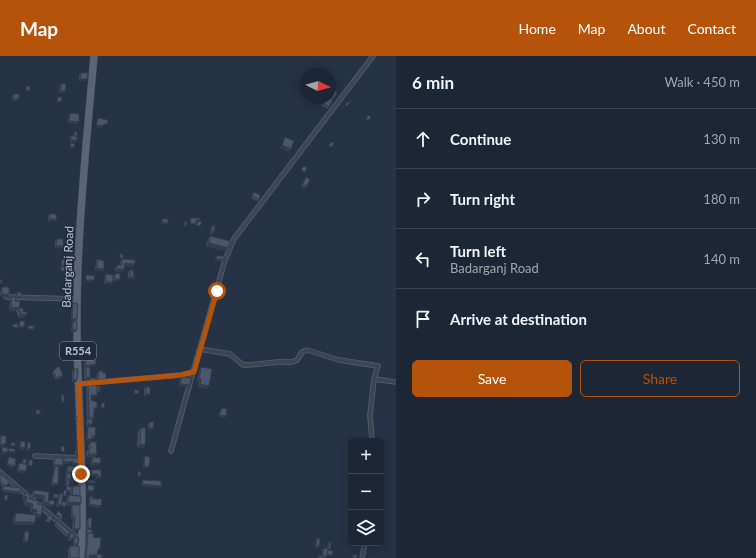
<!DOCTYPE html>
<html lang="en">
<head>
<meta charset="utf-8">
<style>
	body { margin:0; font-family:Lato,sans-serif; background:#293240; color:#f1f3f6 }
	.controls { position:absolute; right:12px; bottom:12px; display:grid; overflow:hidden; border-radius:6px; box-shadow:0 2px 10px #0003 }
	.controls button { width:36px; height:36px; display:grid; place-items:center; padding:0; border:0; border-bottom:1px solid #3a434f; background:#1c2634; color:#f1f3f6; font:20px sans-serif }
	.compass { position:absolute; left:300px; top:12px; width:36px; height:36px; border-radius:50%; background:#1c2634; box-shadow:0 2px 10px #0003; rotate:95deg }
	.stop { position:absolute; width:12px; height:12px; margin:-9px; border:3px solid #b45309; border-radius:50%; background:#fff }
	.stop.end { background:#b45309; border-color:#fff; box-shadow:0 1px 4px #0008 }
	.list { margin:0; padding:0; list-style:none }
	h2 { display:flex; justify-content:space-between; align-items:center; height:52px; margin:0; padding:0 16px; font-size:17px }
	h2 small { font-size:13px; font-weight:400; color:#a0a5ac }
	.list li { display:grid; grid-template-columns:26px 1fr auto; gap:12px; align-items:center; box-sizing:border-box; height:60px; padding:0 16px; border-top:1px solid #3a434f }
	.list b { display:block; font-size:15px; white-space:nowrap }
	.list p { margin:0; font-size:13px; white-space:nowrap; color:#a0a5ac }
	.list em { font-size:13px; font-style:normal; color:#a0a5ac }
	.actions { display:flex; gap:8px; padding:12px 16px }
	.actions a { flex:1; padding:9px 0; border:1px solid #b45309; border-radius:6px; text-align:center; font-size:14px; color:#b45309 }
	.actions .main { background:#b45309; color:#fff }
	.icon { flex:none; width:22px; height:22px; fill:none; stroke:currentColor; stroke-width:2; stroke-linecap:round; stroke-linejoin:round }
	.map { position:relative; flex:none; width:396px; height:502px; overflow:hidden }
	header { display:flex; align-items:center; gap:24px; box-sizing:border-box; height:56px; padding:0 20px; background:#b45309; color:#fff }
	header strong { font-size:19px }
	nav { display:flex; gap:22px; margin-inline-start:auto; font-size:14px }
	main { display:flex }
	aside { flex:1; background:#1c2634 }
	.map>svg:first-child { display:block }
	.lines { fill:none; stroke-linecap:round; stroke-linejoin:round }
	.street-casing { stroke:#57606f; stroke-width:5.5 }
	.primary-casing { stroke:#454e5e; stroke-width:8 }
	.street { stroke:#3b4554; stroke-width:4 }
	.primary { stroke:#596474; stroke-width:7 }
	.wall { fill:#404a5c }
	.shaded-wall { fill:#343c4b }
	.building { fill:#4a566b; stroke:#343c4b }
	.route { stroke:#b45309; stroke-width:5 }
	.labels { text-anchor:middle; stroke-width:3; stroke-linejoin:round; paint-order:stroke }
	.shield { fill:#202a3a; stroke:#8b93a2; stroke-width:1 }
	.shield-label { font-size:11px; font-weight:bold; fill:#b9c0ce }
	.street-label { font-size:12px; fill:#b9c0ce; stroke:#202a3a }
</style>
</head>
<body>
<header>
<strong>Map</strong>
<nav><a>Home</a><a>Map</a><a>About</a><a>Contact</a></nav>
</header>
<main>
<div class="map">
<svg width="396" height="502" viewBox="0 0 396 502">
	<rect width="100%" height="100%" fill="#263245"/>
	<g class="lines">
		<g class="street-casing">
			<path id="street" d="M6 241 77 243
				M200 293 230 298 243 309H248L278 306H292L297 304 302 296 307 294 339 304 378 310 374 323 396 326
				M79 328 181 319 193 316 225 204 234 183 373 0
				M372 385 370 359 374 323
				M171 395 193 316
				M35 400 81 402
				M0 416 81 485
				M362 502 365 487"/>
		</g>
		<g class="primary-casing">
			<path id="primary" d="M81 502C85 427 78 353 77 278 76 185 86 92 94 0"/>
		</g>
		<use href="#street" class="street"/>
		<use href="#primary" class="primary"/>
	</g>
	<path class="wall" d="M81 17 87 23 86 25H79V19Z
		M62 27 65 35 64 37H59L60 29Z
		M332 33 337 36 328 53 322 50 326 42H330V35Z
		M14 38 18 44 13 45 12 40Z
		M70 57 77 68 68 67 69 59Z
		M75 75 77 80V84L76 86H70V82L71 80H73Z
		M306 121 307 130 305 132 301 130Z
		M254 136 259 143 257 145 251 142Z
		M49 158 55 165H48V160Z
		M213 169 214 176 213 178H210L211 171Z
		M210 180 226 195 206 190 208 183Z
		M57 183 63 190 61 192 55 191V185Z
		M97 203 104 213 103 215 95 214 96 205Z
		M122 203 135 208 133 211 125 210 124 213 122 216H115V212L117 209H120V206Z
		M130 214 133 223H128V216Z
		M106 218 111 228H104L105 220Z
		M115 218 119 225H114V220Z
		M2 231 8 241 0 240 1 233Z
		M12 241 15 245 19 252 23 256 24 262 18 261 16 255 9 254 10 244Z
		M73 247 76 265V276H71L72 267 73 265H71L72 249Z
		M86 304 96 308 95 310 90 311V321L89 324H84V313L85 312H84V306Z
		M201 311 207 333 198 331 199 326H197L199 314Z
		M74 313 77 324 76 326H72V315Z
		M53 315 62 321 56 324 52 317Z
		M99 315 105 325 96 326V325L90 326V322L96 323 97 317Z
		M181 321 190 329 188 331 179 330 180 323Z
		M88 329 97 331 100 335 99 336H97L95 342H91V344L95 355H94L92 368 90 371 86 370V365L87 364 86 332Z
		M146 331 148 340H144V333Z
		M150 366 152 374H148V368Z
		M88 371 95 380 94 382H92L90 385H86L87 373Z
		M141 372 145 389 143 392 137 391 138 375Z
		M21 385 23 394 19 393 20 387Z
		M90 386 97 398 95 401H87L86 396 88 393V389Z
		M77 387 80 398 78 400H75L76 389Z
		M145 400 149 410 148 412H143L144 402Z
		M93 401 99 409H91V403Z
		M55 402 63 404 64 402H80L78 410 72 409V407L63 408 61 411H57L56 430 51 429 54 412 55 411H53V404Z
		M23 403 26 415 25 417 17 416 18 409 19 407 22 408Z
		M68 410 79 418H71V423L70 424 69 429V430L71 435 70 436 67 435 66 440H63L61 449 59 451 56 450 58 442H53V439L54 438 59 439 60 437 63 438 64 434 66 435 67 430H65L66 425H65L66 419V418L67 412Z
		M91 414H101V421L100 423H96L97 420H89L90 416Z
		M0 418 10 425 6 430 20 436 19 438 2 436V432L3 431 0 428Z
		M73 418 80 425 78 427H71L72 420Z
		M73 430 81 447 79 449 78 475H72L73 462H71V451L72 450 66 449 65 451 61 450 62 446H66L67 442 69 439 70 440 71 432Z
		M34 434 49 436 48 444 54 449 52 451 46 450 47 449 46 450 43 449 41 459 38 462 36 461 35 466 33 469H13L14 460 16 457 34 459 35 457 30 456 31 451 23 449 25 444 22 443 23 440 25 437 29 443 38 448 42 449 43 443 32 441V437Z
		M91 440 99 452 88 450 89 442Z
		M49 459 51 465 50 467 45 465Z
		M88 462 91 472 90 473 98 496 97 498 102 502H84L86 480 88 478H86L87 464Z
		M57 465 69 478 66 481 54 469Z
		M26 475 27 487 23 486 24 477Z
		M70 477 73 482 72 484 68 485 69 479Z
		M74 482 77 489 79 502H68V493L70 490H73V484Z
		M317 482 319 490 318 492H315L316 484Z
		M329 486 330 493 329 494H328L331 500 327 499 326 502H317L318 500H322V494L324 492 327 493Z"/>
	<path class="shaded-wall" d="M80 23H87L86 25H79Z
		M61 35H65L64 37H59Z
		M19 42 18 44 13 45 14 43Z
		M69 65 79 66 77 68 68 67Z
		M96 69 103 70 102 72 95 71Z
		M71 84H77L76 86H70Z
		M282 89 291 93 289 96 279 92Z
		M50 163H57L55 165H48Z
		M162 166 168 167 166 169 160 168Z
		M67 174 75 175 74 177 66 176Z
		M212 176H214L213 178H210Z
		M209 187 228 192 226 195 206 190Z
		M56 189 63 190 61 192 55 191Z
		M216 203H224L222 205H214Z
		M125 207 135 208 133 211 123 210Z
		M97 212 104 213 103 215 95 214Z
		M117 213H124L122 216H115Z
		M130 221H134L133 223H128Z
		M115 223H120L119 225H114Z
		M86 224H94L93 226H84Z
		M106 226H113L111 228H104Z
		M2 238 9 239 8 241 0 240Z
		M11 251 19 252 16 255 9 254Z
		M21 258 26 259 24 262 18 261Z
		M72 263H77L76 265H71Z
		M19 270 24 271 23 273 18 272Z
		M73 274H77L76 276H71Z
		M96 308 95 310 84 312 85 310Z
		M63 319 62 321 56 324 57 322Z
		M90 321 89 324H84L86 322Z
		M106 323 105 325 96 326 97 324Z
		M199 323H201L199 326H197Z
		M73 324H77L76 326H72Z
		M181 328 190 329 188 331 179 330Z
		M200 328 209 330 207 333 198 331Z
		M146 338H150L148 340H144Z
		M91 339H97L95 342H89Z
		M94 352H97L95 355H91Z
		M219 359 226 360 225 362 218 361Z
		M88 368H92L90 371 86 370Z
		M149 372H153L152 374H148Z
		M87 383H92L90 385H86Z
		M0 388H6L4 390H0Z
		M140 388 145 389 143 392 137 391Z
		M20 391 25 392 23 394 19 393Z
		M27 393H30L29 395H25Z
		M8 395 15 396 14 397 7 396Z
		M2 396H7L6 398H0Z
		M77 398H80L78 400H75Z
		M89 398H97L95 401H87Z
		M73 405 72 407 62 408 64 406Z
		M73 407 80 408 78 410 72 409Z
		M92 407H100L99 409H91Z
		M7 408 15 410 13 412 6 410Z
		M54 409H63L61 411H53Z
		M144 410H149L148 412H143Z
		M18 414 26 415 25 417 17 416Z
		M68 416H80L79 418H66Z
		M91 418H98L97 420H89Z
		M98 421H101L100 423H96Z
		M72 425H80L78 427H71Z
		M87 426 95 427 94 428 86 427Z
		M52 427 58 428 56 430 51 429Z
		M142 428 161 430 159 432 141 430Z
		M3 434 20 436 19 438 2 436Z
		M87 434 94 435 92 437 86 436Z
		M34 438 45 440 43 443 32 441Z
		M24 440 27 441 25 444 22 443Z
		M26 446 33 448 31 451 23 449Z
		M44 446 48 447 46 450 42 449Z
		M68 446 81 447 79 450 72 449V450L66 449Z
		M48 448 54 449 52 451 46 450Z
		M58 448 61 449 59 451 56 450Z
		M89 448 101 450 99 452 88 450Z
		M32 453 37 454 35 457 30 456Z
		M36 458 41 459 38 462 34 461Z
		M15 466H35L33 469H13Z
		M74 473H80L78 475H72Z
		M24 484 28 485 27 487 23 486Z
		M316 490H319L318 492H315Z
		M89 499H97L95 502H87Z
		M323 500H327L326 502H321Z"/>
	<path class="building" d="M81 17H88L87 23H80Z
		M62 27 66 28 65 35H61Z
		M26 30H30V34L27 35Z
		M332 33 337 36 334 42 330 41V36Z
		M14 38H19V42L14 43Z
		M58 41H62L61 46 57 45Z
		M327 42H330L333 43 329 51 324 48Z
		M352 44 347 50 345 48Z
		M70 57 79 58V66L69 65Z
		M368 59 371 61 369 64 366 63Z
		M98 62 108 64 107 68H104L103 70 96 69Z
		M75 75 77 76V80H74Z
		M71 80H77V84H71Z
		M285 81 294 85 291 93 282 89Z
		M331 86 334 87 332 91 329 90Z
		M71 87 75 88 74 91H70Z
		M304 110 307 112 305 116 301 114Z
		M306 121 310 123 307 130 303 128Z
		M254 136 260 139 259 143 252 140Z
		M49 158H56L57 163H50Z
		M191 162H200V164H196V168L190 167Z
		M162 163H168V167L162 166Z
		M185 165 187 166 186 170 184 169Z
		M198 165 202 166 200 170 196 169Z
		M213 169 215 170 214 176H212Z
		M68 171H76L75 175 67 174Z
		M210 180 230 185 228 192 209 187Z
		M57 183H63V190L56 189Z
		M120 198H123V202H120Z
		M216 200H224V203H216Z
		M62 203 65 204 64 210 61 209Z
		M97 203 104 205V213L97 212Z
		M122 203 135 204V208L125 207 124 213H117V209H122Z
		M61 210 65 211 64 215H61Z
		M130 214H133L134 221H130Z
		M120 217V223H115V218Z
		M106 218 113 219V226H106Z
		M86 219 95 220 94 224H86Z
		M0 223 2 224V227H0Z
		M2 231H9V239L2 238Z
		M17 236 22 237 21 241 17 240Z
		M12 241H16L15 245H20L19 252H23V256H27L26 259 21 258 19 252 11 251Z
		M73 247 78 248 77 263H72Z
		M20 265H25L24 271 19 270Z
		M73 265H77V274H73Z
		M13 268H18L17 272 13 271Z
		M28 270H34V273H28Z
		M86 304H96V308L85 310Z
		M59 310 63 319 57 322 53 315Z
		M86 311H90V321L86 322Z
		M201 311 212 313 209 330 200 328 201 323H199Z
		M74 313H78L77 324H73Z
		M99 315H103V317H106V323L97 324Z
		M181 321 191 322 190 329 181 328Z
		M90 322H96V324L90 325Z
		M88 329H97V339H91V344L97 346V352H94V361L89 362Z
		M98 330H100V335H98Z
		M146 331H150V338H146Z
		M134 334H138L139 337 135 338Z
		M61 339H64V346H62Z
		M102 347H105L104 352H101Z
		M222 352 227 353 226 360 219 359Z
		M36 354H40V358H36Z
		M75 361H79V365H75Z
		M88 363H92V368H88Z
		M150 366H154L153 372H149Z
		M88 371H96L95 380H92V383H87Z
		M141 372H146L145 389 140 388Z
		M1 380H6V388H0Z
		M21 385 25 386V392L20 391Z
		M11 386 15 387V390H11Z
		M28 386 31 387 30 393H27Z
		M90 386H96L97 398H89L88 393H90Z
		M77 387H80V398H77Z
		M61 390 65 391 64 396 61 395Z
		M2 391 8 392 7 396H2Z
		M9 392 15 393V396L8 395Z
		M145 400 150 401 149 410H144Z
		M9 401 16 403 15 410 7 408Z
		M93 401 101 402 100 407H92Z
		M55 402H63V409H54Z
		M64 402H80V408L73 407V405L64 406Z
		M23 403H26V408H23Z
		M29 404H33L32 410 29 409Z
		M19 407 27 408 26 415 18 414Z
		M55 410 59 411 58 428 52 427Z
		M68 410 80 411V416H68Z
		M91 414H101V421H98V418H91Z
		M138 416H141L140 421 138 420Z
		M67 417H71V423H67Z
		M0 418 10 425 6 430 0 426Z
		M73 418 80 419V425H72Z
		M67 424H70L69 429H66Z
		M87 424 95 425V427L87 426Z
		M143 424 161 425V430L142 428Z
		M88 429 94 430V435L87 434Z
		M4 430 21 432 20 436 3 434Z
		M67 430 71 431V435L66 434Z
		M73 430H80V440L72 439Z
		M34 434 49 436 48 447 44 446 45 440 34 438Z
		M64 434 67 435 66 439 63 438Z
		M25 437 30 438 29 443 38 445V448L43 449 41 459 36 458 37 454 32 453 33 448 26 446 27 441 24 440Z
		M60 437 63 438 61 449 58 448Z
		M54 438 59 439V441H53Z
		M5 439H8L7 444H4Z
		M69 439 81 440V447L68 446Z
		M91 440 93 441V443H102L101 450 89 448Z
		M49 444 55 445 54 449 48 448Z
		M62 446H66V450L61 449Z
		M72 449H80V473H74L75 460H72Z
		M58 455 62 458V463H59V460L56 459Z
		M16 457 36 459 35 466H15Z
		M49 459 53 461 51 465 47 463Z
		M88 462H92L91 472H88Z
		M57 465 70 476 68 479 55 467Z
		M87 473 92 474V477H87Z
		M26 475 29 476 28 485 24 484Z
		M70 477H74L73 482 70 483Z
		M88 477 94 478 93 481 101 482 100 493H98L97 499H89L90 502H86Z
		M74 482H79L78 488H74Z
		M317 482 320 483 319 490H316Z
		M329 486 331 487 330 493H328Z
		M70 490H79V502H70Z
		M324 492 328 493 327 500H323Z
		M328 494 333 495 332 499 327 498Z
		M97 498 102 499V502H96Z
		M353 499H357L356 502H353Z
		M318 500H322V502H318Z"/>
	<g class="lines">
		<path class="route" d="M81 418 79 328 181 319 194 316 217 235"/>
	</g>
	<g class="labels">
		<rect class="shield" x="60" y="286" width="36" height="18" rx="3"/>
		<g class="shield-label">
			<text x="78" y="299">R554</text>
		</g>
		<g class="street-label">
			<text transform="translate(68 211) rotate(-88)" y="4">Badarganj Road</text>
		</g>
	</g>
</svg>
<div class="controls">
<button>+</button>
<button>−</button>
<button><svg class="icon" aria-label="layers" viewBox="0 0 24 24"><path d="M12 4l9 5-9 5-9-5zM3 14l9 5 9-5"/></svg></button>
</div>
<svg class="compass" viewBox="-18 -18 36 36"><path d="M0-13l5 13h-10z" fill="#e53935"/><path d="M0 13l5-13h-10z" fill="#a0a5ac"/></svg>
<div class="stop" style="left:217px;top:235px"></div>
<div class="stop end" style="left:81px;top:418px"></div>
</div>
<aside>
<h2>6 min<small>Walk · 450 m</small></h2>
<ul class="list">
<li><svg class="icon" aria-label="ahead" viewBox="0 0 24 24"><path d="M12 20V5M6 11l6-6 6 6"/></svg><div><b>Continue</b></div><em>130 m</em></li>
<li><svg class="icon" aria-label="right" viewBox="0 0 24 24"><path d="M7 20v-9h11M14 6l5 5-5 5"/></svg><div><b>Turn right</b></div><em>180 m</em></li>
<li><svg class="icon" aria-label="left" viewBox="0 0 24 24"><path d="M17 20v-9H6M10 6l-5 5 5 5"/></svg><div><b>Turn left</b><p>Badarganj Road</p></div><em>140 m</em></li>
<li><svg class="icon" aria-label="arrive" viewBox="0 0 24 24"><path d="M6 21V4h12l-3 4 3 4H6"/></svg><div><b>Arrive at destination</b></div></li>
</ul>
<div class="actions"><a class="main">Save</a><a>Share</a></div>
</aside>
</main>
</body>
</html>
